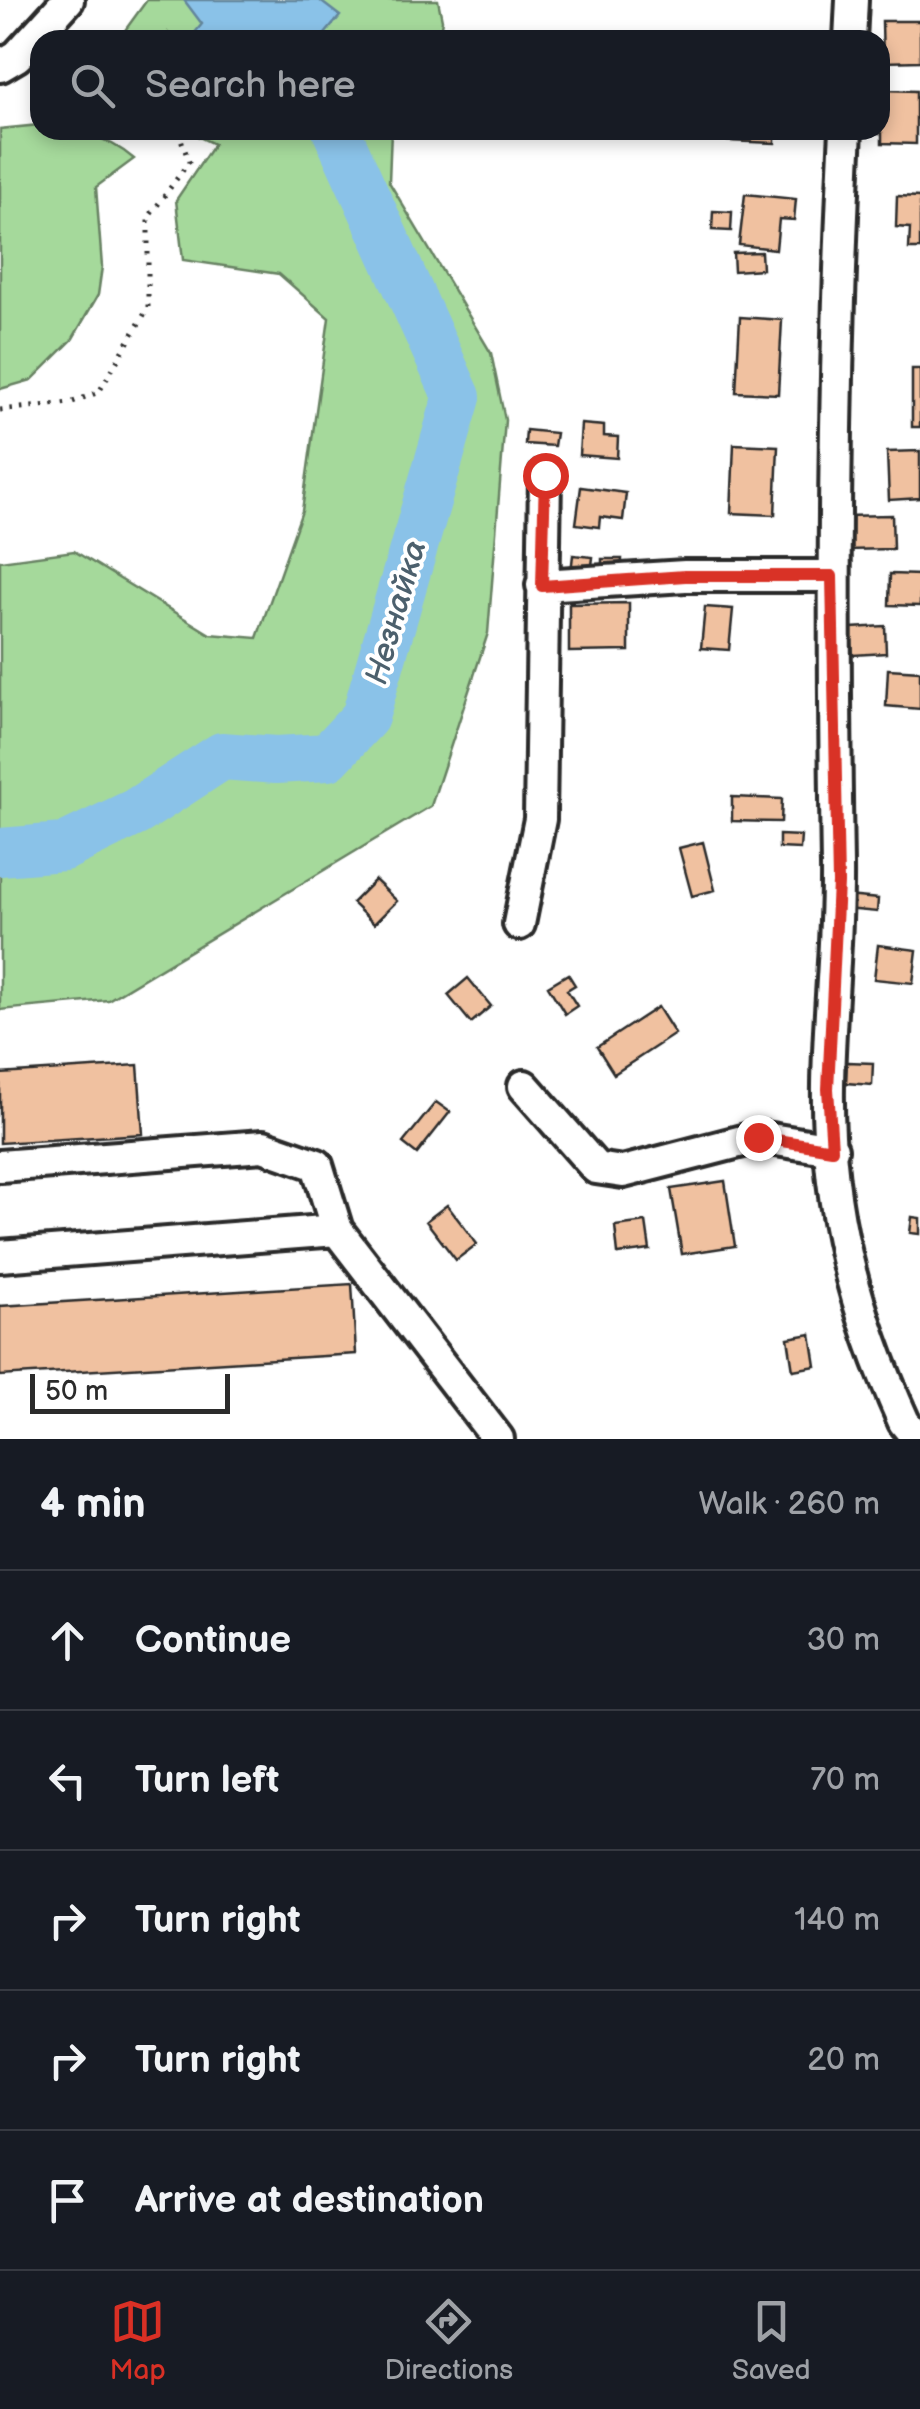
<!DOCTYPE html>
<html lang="en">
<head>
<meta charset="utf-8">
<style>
	body { margin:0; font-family:"Balsamiq Sans",sans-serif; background:#242831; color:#f1f3f6 }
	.scale { position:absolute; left:30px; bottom:25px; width:200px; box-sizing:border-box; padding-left:10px; border:5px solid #2b2b2b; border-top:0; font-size:28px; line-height:35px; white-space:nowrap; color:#2b2b2b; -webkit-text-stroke:8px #fff; paint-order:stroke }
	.stop { position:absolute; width:30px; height:30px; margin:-22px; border:8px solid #d93025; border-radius:50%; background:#fff }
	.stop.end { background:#d93025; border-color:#fff; box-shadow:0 2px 10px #0008 }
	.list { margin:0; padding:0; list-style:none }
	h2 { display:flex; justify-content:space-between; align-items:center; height:130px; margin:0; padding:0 40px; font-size:42px }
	h2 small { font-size:32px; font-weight:400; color:#9ea1a6 }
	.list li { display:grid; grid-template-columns:65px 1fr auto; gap:30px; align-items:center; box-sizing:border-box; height:140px; padding:0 40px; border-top:2px solid #363941 }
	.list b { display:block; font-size:38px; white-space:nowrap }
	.list em { font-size:32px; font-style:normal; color:#9ea1a6 }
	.icon { flex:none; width:55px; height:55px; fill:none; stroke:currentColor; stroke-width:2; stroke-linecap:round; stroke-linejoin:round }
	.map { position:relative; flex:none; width:920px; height:1439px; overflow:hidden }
	.search { position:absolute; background:#171b24; box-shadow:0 5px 15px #0003; left:30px; right:30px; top:30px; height:110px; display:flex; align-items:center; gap:25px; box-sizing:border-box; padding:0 35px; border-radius:30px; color:#9ea1a6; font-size:38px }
	.sheet { height:830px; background:#171b24 }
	nav { display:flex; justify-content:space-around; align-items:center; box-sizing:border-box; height:140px; border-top:2px solid #363941; background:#171b24; font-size:28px; color:#9ea1a6 }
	nav a { display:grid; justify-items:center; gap:5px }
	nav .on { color:#d93025 }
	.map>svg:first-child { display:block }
	.green { fill:#a5d99b; stroke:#688263; stroke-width:2.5 }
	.water { fill:#8ac2e8; stroke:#64869c; stroke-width:2.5 }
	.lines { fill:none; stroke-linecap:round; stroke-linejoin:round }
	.river { stroke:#8ac2e8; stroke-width:48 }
	.building { fill:#f0c1a0; stroke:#2b2b2b; stroke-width:2.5 }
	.minor-casing { stroke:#2b2b2b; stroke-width:38 }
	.path { stroke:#2b2b2b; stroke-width:5; stroke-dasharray:2.5 8; stroke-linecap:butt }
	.minor { stroke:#fff; stroke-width:30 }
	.route { stroke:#d93025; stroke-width:12 }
	.labels { text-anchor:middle; stroke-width:8; stroke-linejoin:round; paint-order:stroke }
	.water-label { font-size:32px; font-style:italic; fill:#4c606d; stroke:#fff }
</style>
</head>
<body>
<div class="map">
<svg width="920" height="1439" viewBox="0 0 920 1439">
	<rect width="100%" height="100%" fill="#fff"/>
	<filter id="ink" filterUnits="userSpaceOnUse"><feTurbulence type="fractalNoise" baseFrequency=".01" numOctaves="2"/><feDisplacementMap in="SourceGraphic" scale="20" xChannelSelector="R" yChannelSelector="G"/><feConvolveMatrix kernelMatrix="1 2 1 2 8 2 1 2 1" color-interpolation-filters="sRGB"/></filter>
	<g filter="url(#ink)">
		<path class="green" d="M147 0H438L442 20 439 40H118Z
			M40 125V130C77 130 105 134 134 159L96 187 102 267 98 295 72 340 32 380 0 389V129Z
			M185 130H391L389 182 491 353 505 420 488 633 431 806 108 1000 0 1010V561L74 551 210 634 257 638 302 511 329 318 279 274 183 260 176 200 214 144Z"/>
		<path class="water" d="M184 0H319L340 16 320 40H189L202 24Z"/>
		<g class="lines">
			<path class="river" d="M0 852 64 847 136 812 222 756 276 760 328 757 365 717 457 397 336 130"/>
		</g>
		<path class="building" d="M882 21H920V61L883 62Z
			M883 90 916 91V144L882 143V133H872L880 130Z
			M729 130H775V143L728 141Z
			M745 194 796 199 794 220 779 219 776 249 739 245Z
			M897 196 920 197V249H909L910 228 896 227Z
			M713 211 732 212 731 231 712 230Z
			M761 252 762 269 734 271 733 253Z
			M740 317 782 320 778 394 736 392Z
			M912 369H920V427H912Z
			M581 424 604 426V436L618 437 617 458 579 455Z
			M526 430 556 433 554 446 525 444Z
			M734 444 778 446 775 515 731 513Z
			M920 451V498L889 500 887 452Z
			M581 487 626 493 623 520 600 517 599 527 576 524Z
			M892 515 893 549 843 550 842 516Z
			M573 555 593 557 591 574 571 572Z
			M602 559H622L621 573 602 572Z
			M890 574 920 575V606L889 605Z
			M629 603V651L569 652V604Z
			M705 607 733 609 729 650 701 648Z
			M885 626 886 653 853 655 851 628Z
			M888 669 920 671V709L886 706Z
			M732 797 782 799 781 822 732 821Z
			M779 835 801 836 800 849 779 848Z
			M703 842 715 890 692 896 679 848Z
			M375 880 397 901 374 924 352 903Z
			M847 896 878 899 877 912 846 909Z
			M878 945 917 950 913 983 874 979Z
			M568 974 575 985 567 990 577 1006 565 1014 548 986Z
			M468 978 491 1006 471 1023 448 995Z
			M658 1007 675 1034 614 1074 597 1047Z
			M847 1062 873 1063 872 1085 846 1083Z
			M138 1065 143 1134 0 1143V1074Z
			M436 1102 450 1112 417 1154 403 1143Z
			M725 1181 735 1246 682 1254 671 1189Z
			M447 1205 477 1244 456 1260 426 1221Z
			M912 1217 920 1218V1234L910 1233Z
			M646 1222 650 1250 618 1254 615 1226Z
			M352 1284 356 1354 0 1376V1306Z
			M811 1334 816 1366 793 1370 788 1338Z"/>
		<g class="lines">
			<g class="minor-casing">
				<path id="minor" d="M850 40 852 0
					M0 66 17 56 68 0
					M846 130C833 375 833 620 837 866 838 939 829 1012 828 1085 826 1207 855 1313 904 1422L918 1439
					M542 585 685 576H833
					M519 924 540 819 545 475
					M524 1086 596 1168 623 1172 758 1137 832 1149
					M0 1166 263 1146 317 1165 337 1230 0 1256
					M337 1230 498 1439"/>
			</g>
			<path class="path" d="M162 40 169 32
				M0 410 70 403 99 392 148 308V218L189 162 178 130"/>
			<use href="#minor" class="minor"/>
		</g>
	</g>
	<g class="lines" filter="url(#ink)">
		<path class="route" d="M545 475 542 586 685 576H832L838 883 828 1089 832 1149 758 1137"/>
	</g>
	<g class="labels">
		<g class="water-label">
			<text transform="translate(395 612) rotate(-74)" y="11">Незнайка</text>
		</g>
	</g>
</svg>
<div class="scale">50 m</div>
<div class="stop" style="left:545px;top:475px"></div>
<div class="stop end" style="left:758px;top:1137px"></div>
<div class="search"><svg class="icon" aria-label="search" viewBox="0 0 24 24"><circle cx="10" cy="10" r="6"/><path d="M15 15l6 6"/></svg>Search here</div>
</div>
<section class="sheet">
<h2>4 min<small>Walk · 260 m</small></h2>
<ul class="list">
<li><svg class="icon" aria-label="ahead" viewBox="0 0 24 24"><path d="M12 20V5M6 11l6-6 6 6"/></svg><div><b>Continue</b></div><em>30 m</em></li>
<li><svg class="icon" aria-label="left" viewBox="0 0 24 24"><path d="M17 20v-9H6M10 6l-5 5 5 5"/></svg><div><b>Turn left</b></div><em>70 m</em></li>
<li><svg class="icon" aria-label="right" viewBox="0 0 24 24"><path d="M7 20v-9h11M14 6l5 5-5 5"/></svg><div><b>Turn right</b></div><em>140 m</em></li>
<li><svg class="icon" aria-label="right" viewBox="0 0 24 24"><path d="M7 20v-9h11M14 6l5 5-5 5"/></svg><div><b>Turn right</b></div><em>20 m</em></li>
<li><svg class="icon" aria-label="arrive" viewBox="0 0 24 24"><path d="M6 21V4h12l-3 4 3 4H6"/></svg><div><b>Arrive at destination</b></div></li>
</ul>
</section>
<nav>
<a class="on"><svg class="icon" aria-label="map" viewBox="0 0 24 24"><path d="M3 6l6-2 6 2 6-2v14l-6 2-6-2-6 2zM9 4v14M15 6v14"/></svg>Map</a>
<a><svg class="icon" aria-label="directions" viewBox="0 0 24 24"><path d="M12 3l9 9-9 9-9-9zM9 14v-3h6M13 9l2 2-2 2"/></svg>Directions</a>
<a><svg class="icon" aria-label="saved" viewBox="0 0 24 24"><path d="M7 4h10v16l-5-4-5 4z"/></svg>Saved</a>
</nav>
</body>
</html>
